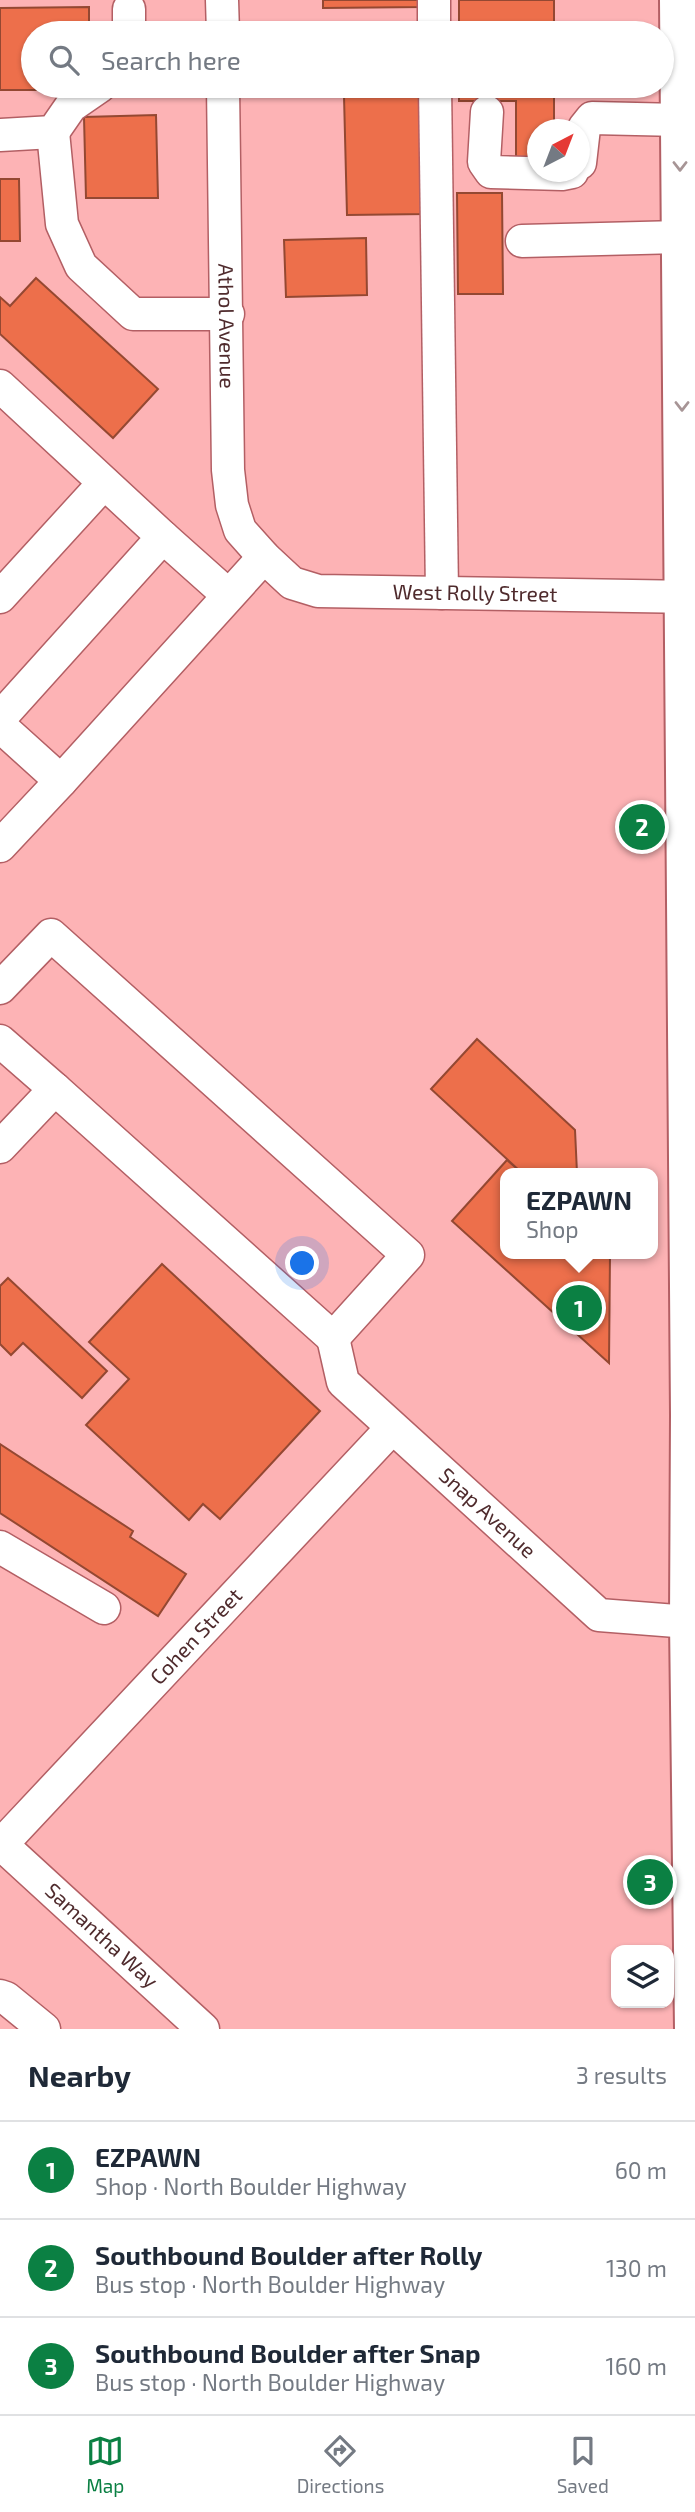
<!DOCTYPE html>
<html lang="en">
<head>
<meta charset="utf-8">
<style>
	body { margin:0; font-family:"Exo 2",sans-serif; background:#f6f6f7; color:#1f2937 }
	.controls { position:absolute; right:21px; bottom:21px; display:grid; overflow:hidden; border-radius:14px; box-shadow:0 2px 5px #0004 }
	.controls button { width:63px; height:63px; display:grid; place-items:center; padding:0; border:0; border-bottom:2px solid #e0e1e3; background:#fff; color:#1f2937; font:35px sans-serif }
	.compass { position:absolute; left:527px; top:119px; width:63px; height:63px; border-radius:50%; background:#fff; box-shadow:0 2px 5px #0004; rotate:42deg }
	.you { position:absolute; left:303px; top:1264px; width:24px; height:24px; margin:-18px; border:5px solid #fff; border-radius:50%; background:#1a73e8; box-shadow:0 0 0 10px #1a73e833 }
	.badge { display:grid; place-items:center; width:46px; height:46px; border-radius:50%; background:#0b8043; color:#fff; font-size:23px; font-weight:700 }
	.pin { position:absolute; translate:-50% -50%; border:4px solid #fff; box-shadow:0 2px 7px #0006 }
	.popup { position:absolute; left:500px; top:1168px; width:158px; height:91px; box-sizing:border-box; display:grid; place-content:center; border-radius:14px; background:#fff; filter:drop-shadow(0 2px 5px #0005); font-size:23px; white-space:nowrap; color:#747a83 }
	.popup b { font-size:26px; color:#1f2937 }
	.popup::after { content:''; position:absolute; left:50%; top:100%; margin-left:-14px; border:14px solid transparent; border-top-color:#fff }
	.list { margin:0; padding:0; list-style:none }
	h2 { display:flex; justify-content:space-between; align-items:center; height:91px; margin:0; padding:0 28px; font-size:30px }
	h2 small { font-size:23px; font-weight:400; color:#747a83 }
	.list li { display:grid; grid-template-columns:46px 1fr auto; gap:21px; align-items:center; box-sizing:border-box; height:98px; padding:0 28px; border-top:2px solid #e0e1e3 }
	.list b { display:block; font-size:26px; white-space:nowrap }
	.list p { margin:0; font-size:23px; white-space:nowrap; color:#747a83 }
	.list em { font-size:23px; font-style:normal; color:#747a83 }
	.icon { flex:none; width:38px; height:38px; fill:none; stroke:currentColor; stroke-width:2; stroke-linecap:round; stroke-linejoin:round }
	.map { position:relative; flex:none; width:695px; height:2029px; overflow:hidden }
	.search { position:absolute; background:#fff; box-shadow:0 2px 5px #0004; left:21px; right:21px; top:21px; height:77px; display:flex; align-items:center; gap:18px; box-sizing:border-box; padding:0 24px; border-radius:38px; color:#747a83; font-size:26px }
	.sheet { height:385px; background:#fff }
	nav { display:flex; justify-content:space-around; align-items:center; box-sizing:border-box; height:98px; border-top:2px solid #e0e1e3; background:#fff; font-size:19px; color:#747a83 }
	nav a { display:grid; justify-items:center; gap:4px }
	nav .on { color:#0b8043 }
	.map>svg:first-child { display:block }
	.building { fill:#ed6f4b; stroke:#944832; stroke-width:2 }
	.lines { fill:none; stroke-linecap:round; stroke-linejoin:round }
	.minor-casing { stroke:#b35f64; stroke-width:35 }
	.major-casing { stroke:#b35f64; stroke-width:42 }
	.minor { stroke:#fff; stroke-width:32 }
	.major { stroke:#fff; stroke-width:38 }
	.oneway { stroke:#a79596 }
	.labels { text-anchor:middle; stroke-width:7; stroke-linejoin:round; paint-order:stroke }
	.street-label { font-size:21px; fill:#4f2b2d; stroke:#fdb3b5 }
</style>
</head>
<body>
<div class="map">
<svg width="695" height="2029" viewBox="0 0 695 2029">
	<rect width="100%" height="100%" fill="#fdb3b5"/>
	<path class="building" d="M323 0H423V7L323 8Z
		M459 0H554V33H459Z
		M89 7V33H33V86H50V90H0V8Z
		M459 86H554V130H538V159H516V101H459Z
		M424 94 427 214 347 215 344 96Z
		M156 115 158 198H86L84 117Z
		M0 179H19L20 241H0Z
		M457 193H502L503 294H458Z
		M366 238 367 295 286 297 284 240Z
		M36 278 158 389 113 438 0 334V297L10 306Z
		M477 1039 575 1130 577 1173H522L431 1089Z
		M507 1160 522 1173H505V1254H610L609 1363 452 1221Z
		M162 1264 320 1411 220 1519 203 1504 189 1520 86 1425 129 1379 89 1342Z
		M8 1278 107 1371 82 1398 23 1343 11 1355 0 1344V1286Z
		M0 1444 133 1531 130 1537 186 1574 158 1616 0 1513Z"/>
	<g class="lines">
		<g class="minor-casing">
			<g id="minor">
				<path d="M222 0 223 33"/>
				<path d="M434 0V33"/>
				<path d="M129 33V9"/>
				<path id="s1" d="M223 86 228 470 232 505 240 530 264 557 292 583 318 591 695 597"/>
				<path d="M435 86 442 593"/>
				<path d="M487 112 484 162 491 172 562 174 572 172"/>
				<path d="M53 132 62 224 81 266 133 314H228"/>
				<path d="M0 135 53 132 71 106 100 86"/>
				<path d="M580 163 584 128 592 118 680 120"/>
				<path d="M522 241 680 237"/>
				<path d="M0 386 163 537 0 718"/>
				<path d="M163 537 228 595"/>
				<path d="M0 597 104 483"/>
				<path d="M0 726 61 781 264 557"/>
				<path d="M0 846 61 781"/>
				<path d="M0 988 51 935 408 1255 333 1338 55 1089"/>
				<path d="M0 1041 55 1089 0 1147"/>
				<path id="s2" d="M333 1338 343 1382 599 1615 689 1622"/>
				<path d="M0 1547 104 1608"/>
				<path id="s3" d="M1 1844 203 2029"/>
				<path id="s4" d="M0 1846 392 1428"/>
				<path d="M0 1996 6 1998 44 2029"/>
			</g>
		</g>
		<g class="major-casing">
			<path id="major" d="M679 0 690 1415 689 1622 694 2029"/>
		</g>
		<use href="#minor" class="minor"/>
		<use href="#major" class="major"/>
	</g>
	<defs><path id="oneway-chevron" d="M-2-3.5L2.5 0L-2 3.5" fill="none" stroke-width="1.6" stroke-linecap="round" stroke-linejoin="round" transform="scale(1.75)"/></defs>
	<g class="oneway">
		<use href="#oneway-chevron" transform="translate(680 166) rotate(90)"/>
		<use href="#oneway-chevron" transform="translate(682 406) rotate(90)"/>
	</g>
	<g class="labels">
		<g class="street-label">
			<text dy="7" stroke="none"><textPath href="#s1" startOffset="240">Athol Avenue</textPath></text>
			<text dy="7" stroke="none"><textPath href="#s1" startOffset="704">West Rolly Street</textPath></text>
			<text dy="7" stroke="none"><textPath href="#s2" startOffset="240">Snap Avenue</textPath></text>
			<text dy="7" stroke="none"><textPath href="#s4" startOffset="287">Cohen Street</textPath></text>
			<text dy="7" stroke="none"><textPath href="#s3" startOffset="136">Samantha Way</textPath></text>
		</g>
	</g>
</svg>
<div class="controls">
<button><svg class="icon" aria-label="layers" viewBox="0 0 24 24"><path d="M12 4l9 5-9 5-9-5zM3 14l9 5 9-5"/></svg></button>
</div>
<svg class="compass" viewBox="-18 -18 36 36"><path d="M0-13l5 13h-10z" fill="#e53935"/><path d="M0 13l5-13h-10z" fill="#747a83"/></svg>
<div class="you"></div>
<div class="pin badge" style="left:579px;top:1308px">1</div>
<div class="popup"><b>EZPAWN</b>Shop</div>
<div class="pin badge" style="left:642px;top:827px">2</div>
<div class="pin badge" style="left:650px;top:1882px">3</div>
<div class="search"><svg class="icon" aria-label="search" viewBox="0 0 24 24"><circle cx="10" cy="10" r="6"/><path d="M15 15l6 6"/></svg>Search here</div>
</div>
<section class="sheet">
<h2>Nearby<small>3 results</small></h2>
<ul class="list">
<li><span class="badge">1</span><div><b>EZPAWN</b><p>Shop · North Boulder Highway</p></div><em>60 m</em></li>
<li><span class="badge">2</span><div><b>Southbound Boulder after Rolly</b><p>Bus stop · North Boulder Highway</p></div><em>130 m</em></li>
<li><span class="badge">3</span><div><b>Southbound Boulder after Snap</b><p>Bus stop · North Boulder Highway</p></div><em>160 m</em></li>
</ul>
</section>
<nav>
<a class="on"><svg class="icon" aria-label="map" viewBox="0 0 24 24"><path d="M3 6l6-2 6 2 6-2v14l-6 2-6-2-6 2zM9 4v14M15 6v14"/></svg>Map</a>
<a><svg class="icon" aria-label="directions" viewBox="0 0 24 24"><path d="M12 3l9 9-9 9-9-9zM9 14v-3h6M13 9l2 2-2 2"/></svg>Directions</a>
<a><svg class="icon" aria-label="saved" viewBox="0 0 24 24"><path d="M7 4h10v16l-5-4-5 4z"/></svg>Saved</a>
</nav>
</body>
</html>
